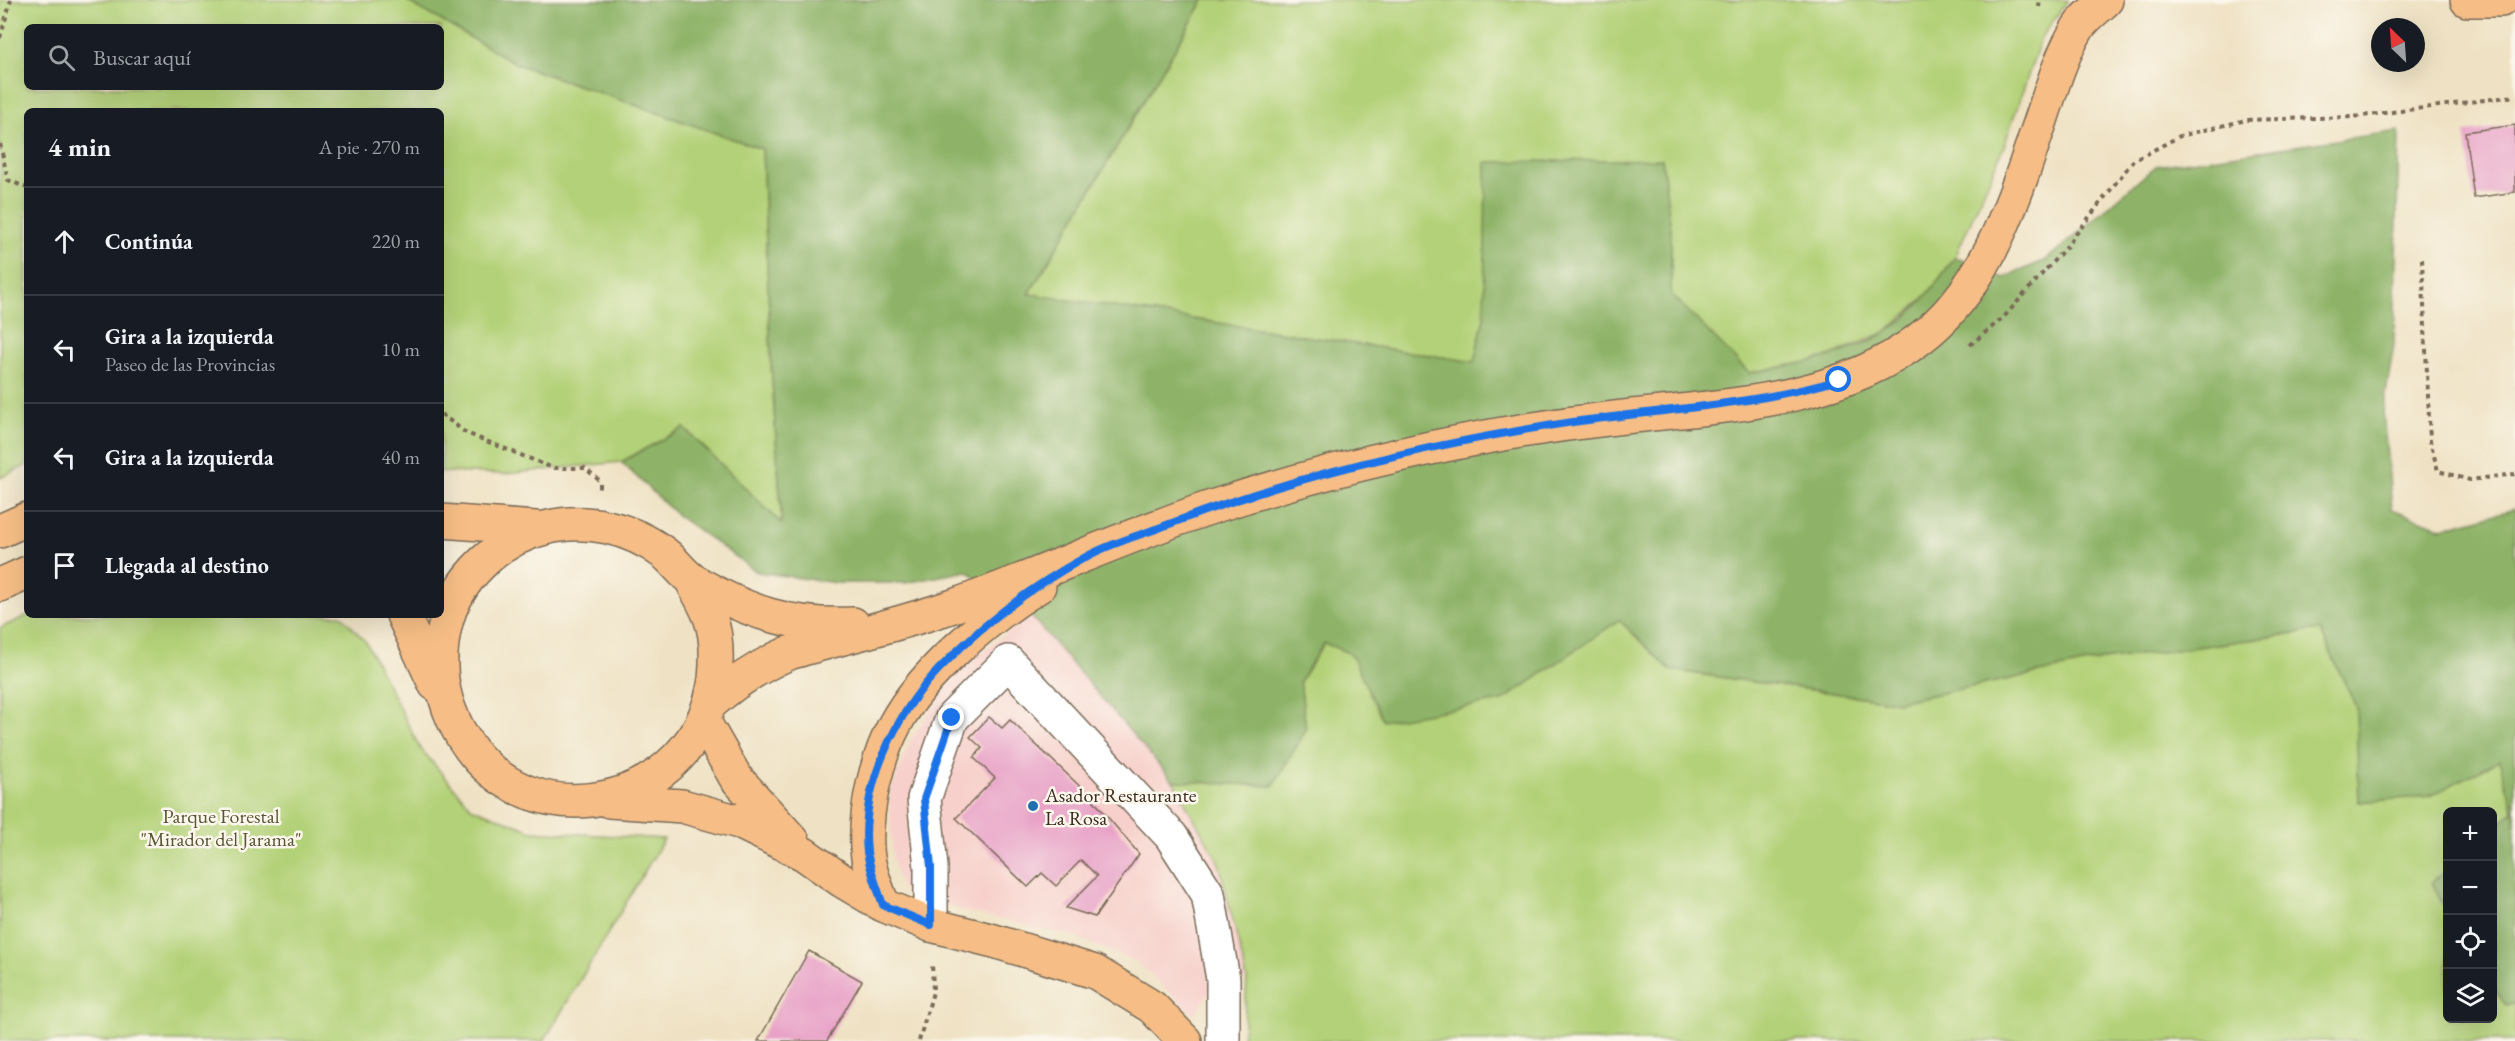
<!DOCTYPE html>
<html lang="es">
<head>
<meta charset="utf-8">
<style>
	body { margin:0; font-family:"EB Garamond",serif; background:#20242c; color:#f1f3f6 }
	.controls { position:absolute; right:18px; bottom:18px; display:grid; overflow:hidden; border-radius:9px; box-shadow:0 6px 24px #0002 }
	.controls button { width:54px; height:54px; display:grid; place-items:center; padding:0; border:0; border-bottom:2px solid #363941; background:#171b24; color:#f1f3f6; font:30px sans-serif }
	.compass { position:absolute; left:2371px; top:18px; width:54px; height:54px; border-radius:50%; background:#171b24; box-shadow:0 6px 24px #0002; rotate:335deg }
	.stop { position:absolute; width:18px; height:18px; margin:-14px; border:4px solid #1a73e8; border-radius:50%; background:#fff }
	.stop.end { background:#1a73e8; border-color:#fff; box-shadow:0 2px 6px #0008 }
	.list { margin:0; padding:0; list-style:none }
	h2 { display:flex; justify-content:space-between; align-items:center; height:78px; margin:0; padding:0 24px; font-size:26px }
	h2 small { font-size:20px; font-weight:400; color:#9ea1a6 }
	.list li { display:grid; grid-template-columns:39px 1fr auto; gap:18px; align-items:center; box-sizing:border-box; height:108px; padding:0 24px; border-top:2px solid #363941 }
	.list b { display:block; font-size:22px; white-space:nowrap }
	.list p { margin:0; font-size:20px; white-space:nowrap; color:#9ea1a6 }
	.list em { font-size:20px; font-style:normal; color:#9ea1a6 }
	.icon { flex:none; width:33px; height:33px; fill:none; stroke:currentColor; stroke-width:2; stroke-linecap:round; stroke-linejoin:round }
	.map { position:relative; flex:none; width:2515px; height:1041px; overflow:hidden }
	.search { position:absolute; background:#171b24; box-shadow:0 6px 24px #0002; left:24px; top:24px; width:420px; height:66px; display:flex; align-items:center; gap:15px; box-sizing:border-box; padding:0 21px; border-radius:9px; color:#9ea1a6; font-size:22px }
	.panel { position:absolute; background:#171b24; box-shadow:0 6px 24px #0002; left:24px; top:108px; width:420px; height:510px; border-radius:9px }
	.map>svg:first-child { display:block }
	.built { fill:#f7d0cb }
	.green { fill:#b3d178; stroke:#777e4b; stroke-width:1.5; fill-rule:evenodd }
	.forest { fill:#8eb368; stroke:#646e43; stroke-width:1.5 }
	.building { fill:#e8a3c7 }
	.lines { fill:none; stroke-linecap:round; stroke-linejoin:round }
	.minor-casing { stroke:#7a6a58; stroke-width:36 }
	.major-casing { stroke:#7a6a58; stroke-width:36 }
	.path { stroke:#7a6a58; stroke-width:4; stroke-dasharray:4.5 4.5; stroke-linecap:butt }
	.minor { stroke:#fff; stroke-width:33 }
	.major { stroke:#f6be86; stroke-width:33 }
	.route { stroke:#1a73e8; stroke-width:8 }
	.poi-dot { fill:#1f6fb2; stroke:#fbf7ec; stroke-width:2 }
	.labels { text-anchor:middle; stroke-width:5; stroke-linejoin:round; paint-order:stroke }
	.poi-label { font-size:20px; fill:#3b2a1e; stroke:#fbf7ec; text-anchor:start }
	.park-label { font-size:20px; fill:#595434; stroke:#fbf7ec }
</style>
</head>
<body>
<div class="map">
<svg width="2515" height="1041" viewBox="0 0 2515 1041">
	<rect width="100%" height="100%" fill="#fbf7ec"/>
	<filter id="ink" filterUnits="userSpaceOnUse"><feTurbulence type="fractalNoise" baseFrequency=".0167" numOctaves="2"/><feDisplacementMap in="SourceGraphic" scale="12" xChannelSelector="R" yChannelSelector="G"/><feConvolveMatrix kernelMatrix="1 2 1 2 8 2 1 2 1" color-interpolation-filters="sRGB"/></filter>
	<filter id="wash" filterUnits="userSpaceOnUse"><feTurbulence type="fractalNoise" baseFrequency=".008" numOctaves="4" result="noise"/><feDisplacementMap in="SourceGraphic" scale="24" xChannelSelector="R" yChannelSelector="G"/><feGaussianBlur stdDeviation="1.35" result="paint"/><feColorMatrix in="noise" values="0 0 0 0 0 0 0 0 0 0 0 0 0 0 0 0 0 1.4 0 .05"/><feComposite in="paint" operator="in"/></filter>
	<g filter="url(#wash)">
		<rect width="100%" height="100%" fill="#efe2c4"/>
		<path class="built" d="M1030 615 1173 781 1219 863 1247 979 1210 992 1194 1015 1137 962 1076 937 961 910 902 890 893 862 889 795 912 738 959 670Z"/>
		<path class="green" d="M0 0H405L517 64 762 149 772 380 782 525 684 428 621 462 505 474 441 472V111H27V465L0 478ZM27 27H441V87H27Z
			M1204 0H2068L2041 38 2004 146 1955 257 1928 294 1886 332 1819 360 1748 373 1671 294V230L1662 159 1484 318 1474 362 1029 294Z
			M29 615H341L366 642 420 748 471 807 532 831 664 839 544 1041H0V628Z
			M1619 619 1670 670 1897 702 2102 660 2320 630 2356 707 2359 802 2430 796 2499 759 2514 811 2493 830 2492 812H2448L2447 869 2432 882 2447 913 2448 1018H2492L2493 986 2506 1006 2515 1003V1041H1243L1247 979 1219 863 1173 781 1273 786 1306 730 1300 681 1324 643 1502 701Z"/>
		<path class="forest" d="M405 0H1204L1029 294 1474 362 1484 318 1486 162 1662 159 1671 230V294L1749 373C1794 365 1846 357 1886 332 1914 315 1936 284 1955 257L2004 278 2046 260 2156 166 2399 131 2394 344 2383 412 2392 509 2442 528 2515 509V1003L2506 1006 2493 986V830L2514 811 2499 760 2430 796 2359 802 2356 707 2320 630 2102 660 1897 702 1670 670 1619 620 1502 701 1383 721 1351 654 1324 643 1300 681 1306 730 1273 786 1173 781 1030 615 967 571 905 583H837L757 572 678 516 621 462 684 428 782 524 772 380 762 149 517 64Z
			M2447 869V913L2432 882Z"/>
		<g id="blocks">
			<path class="building" d="M2515 125V192L2474 198 2465 132Z
				M989 717 1002 728 1010 720 1089 795 1139 854 1095 917 1066 908 1097 876 1081 860 1056 886 1042 873 1028 887 956 818 995 778 974 758 982 748 970 737Z
				M809 951 862 981 827 1041H758Z"/>
		</g>
	</g>
	<g filter="url(#ink)">
		<use href="#blocks" fill-opacity="0" stroke="#7a6a58" stroke-width="1.5"/>
		<g class="lines">
			<g class="minor-casing">
				<path id="minor" d="M931 925V867L924 799 952 718 1008 662 1171 836 1208 894 1223 979V1041"/>
			</g>
			<g class="major-casing">
				<path id="major" d="M2467 0H2501
					M441 521 536 528
					M0 531 27 519
					M691 579C697 591 705 604 710 617 717 635 717 659 715 679 697 807 529 847 462 736 441 701 436 665 445 626 456 579 498 539 545 528 586 517 630 528 664 553 675 561 682 574 694 581 747 612 791 627 853 624
					M0 585 27 573
					M403 615 435 684
					M711 703C735 682 759 666 789 653 844 637 902 624 956 605 1043 574 1127 535 1215 506 1345 464 1479 433 1615 418 1716 406 1834 404 1918 340 1987 289 2013 201 2040 123 2051 91 2060 57 2078 28 2085 17 2097 9 2106 0
					M704 722 736 778 793 841
					M609 801 682 806 739 822 804 854 841 880 883 905 931 925 994 941 1095 972 1152 1007 1185 1041
					M883 905C876 886 868 868 867 848 865 808 876 760 895 724 923 672 989 617 1039 586"/>
			</g>
			<path class="path" d="M2039 7 2040 0
				M0 38 11 0
				M0 144 8 180 27 188
				M2422 259 2430 441 2438 471 2470 480 2515 474
				M1970 345 2003 318 2066 247 2133 161 2180 136 2246 120 2354 117 2515 96
				M441 414 466 433 553 468H585L600 481V490
				M919 1041 933 992 932 962"/>
			<use href="#minor" class="minor"/>
			<use href="#major" class="major"/>
		</g>
	</g>
	<g class="lines" filter="url(#ink)">
		<path class="route" d="M952 718 924 799 931 867V925L883 905C877 887 870 870 867 852 860 787 895 715 939 669 981 625 1031 587 1084 558 1108 544 1138 536 1164 526 1295 475 1433 443 1573 422 1663 409 1750 406 1839 380"/>
	</g>
	<circle class="poi-dot" cx="1033" cy="806" r="6"/>
	<g class="labels">
		<g class="poi-label">
			<text x="1045" y="802">Asador Restaurante<tspan x="1045" dy="23">La Rosa</tspan></text>
		</g>
		<g class="park-label">
			<text x="221" y="823">Parque Forestal<tspan x="221" dy="23">"Mirador del Jarama"</tspan></text>
		</g>
	</g>
</svg>
<div class="controls">
<button>+</button>
<button>−</button>
<button><svg class="icon" aria-label="locate" viewBox="0 0 24 24"><circle cx="12" cy="12" r="6"/><path d="M12 2v4M12 18v4M2 12h4M18 12h4"/></svg></button>
<button><svg class="icon" aria-label="layers" viewBox="0 0 24 24"><path d="M12 4l9 5-9 5-9-5zM3 14l9 5 9-5"/></svg></button>
</div>
<svg class="compass" viewBox="-18 -18 36 36"><path d="M0-13l5 13h-10z" fill="#e53935"/><path d="M0 13l5-13h-10z" fill="#9ea1a6"/></svg>
<div class="stop" style="left:1839px;top:380px"></div>
<div class="stop end" style="left:952px;top:718px"></div>
<div class="search"><svg class="icon" aria-label="search" viewBox="0 0 24 24"><circle cx="10" cy="10" r="6"/><path d="M15 15l6 6"/></svg>Buscar aquí</div>
<section class="panel">
<h2>4 min<small>A pie · 270 m</small></h2>
<ul class="list">
<li><svg class="icon" aria-label="ahead" viewBox="0 0 24 24"><path d="M12 20V5M6 11l6-6 6 6"/></svg><div><b>Continúa</b></div><em>220 m</em></li>
<li><svg class="icon" aria-label="left" viewBox="0 0 24 24"><path d="M17 20v-9H6M10 6l-5 5 5 5"/></svg><div><b>Gira a la izquierda</b><p>Paseo de las Provincias</p></div><em>10 m</em></li>
<li><svg class="icon" aria-label="left" viewBox="0 0 24 24"><path d="M17 20v-9H6M10 6l-5 5 5 5"/></svg><div><b>Gira a la izquierda</b></div><em>40 m</em></li>
<li><svg class="icon" aria-label="arrive" viewBox="0 0 24 24"><path d="M6 21V4h12l-3 4 3 4H6"/></svg><div><b>Llegada al destino</b></div></li>
</ul>
</section>
</div>
</body>
</html>
